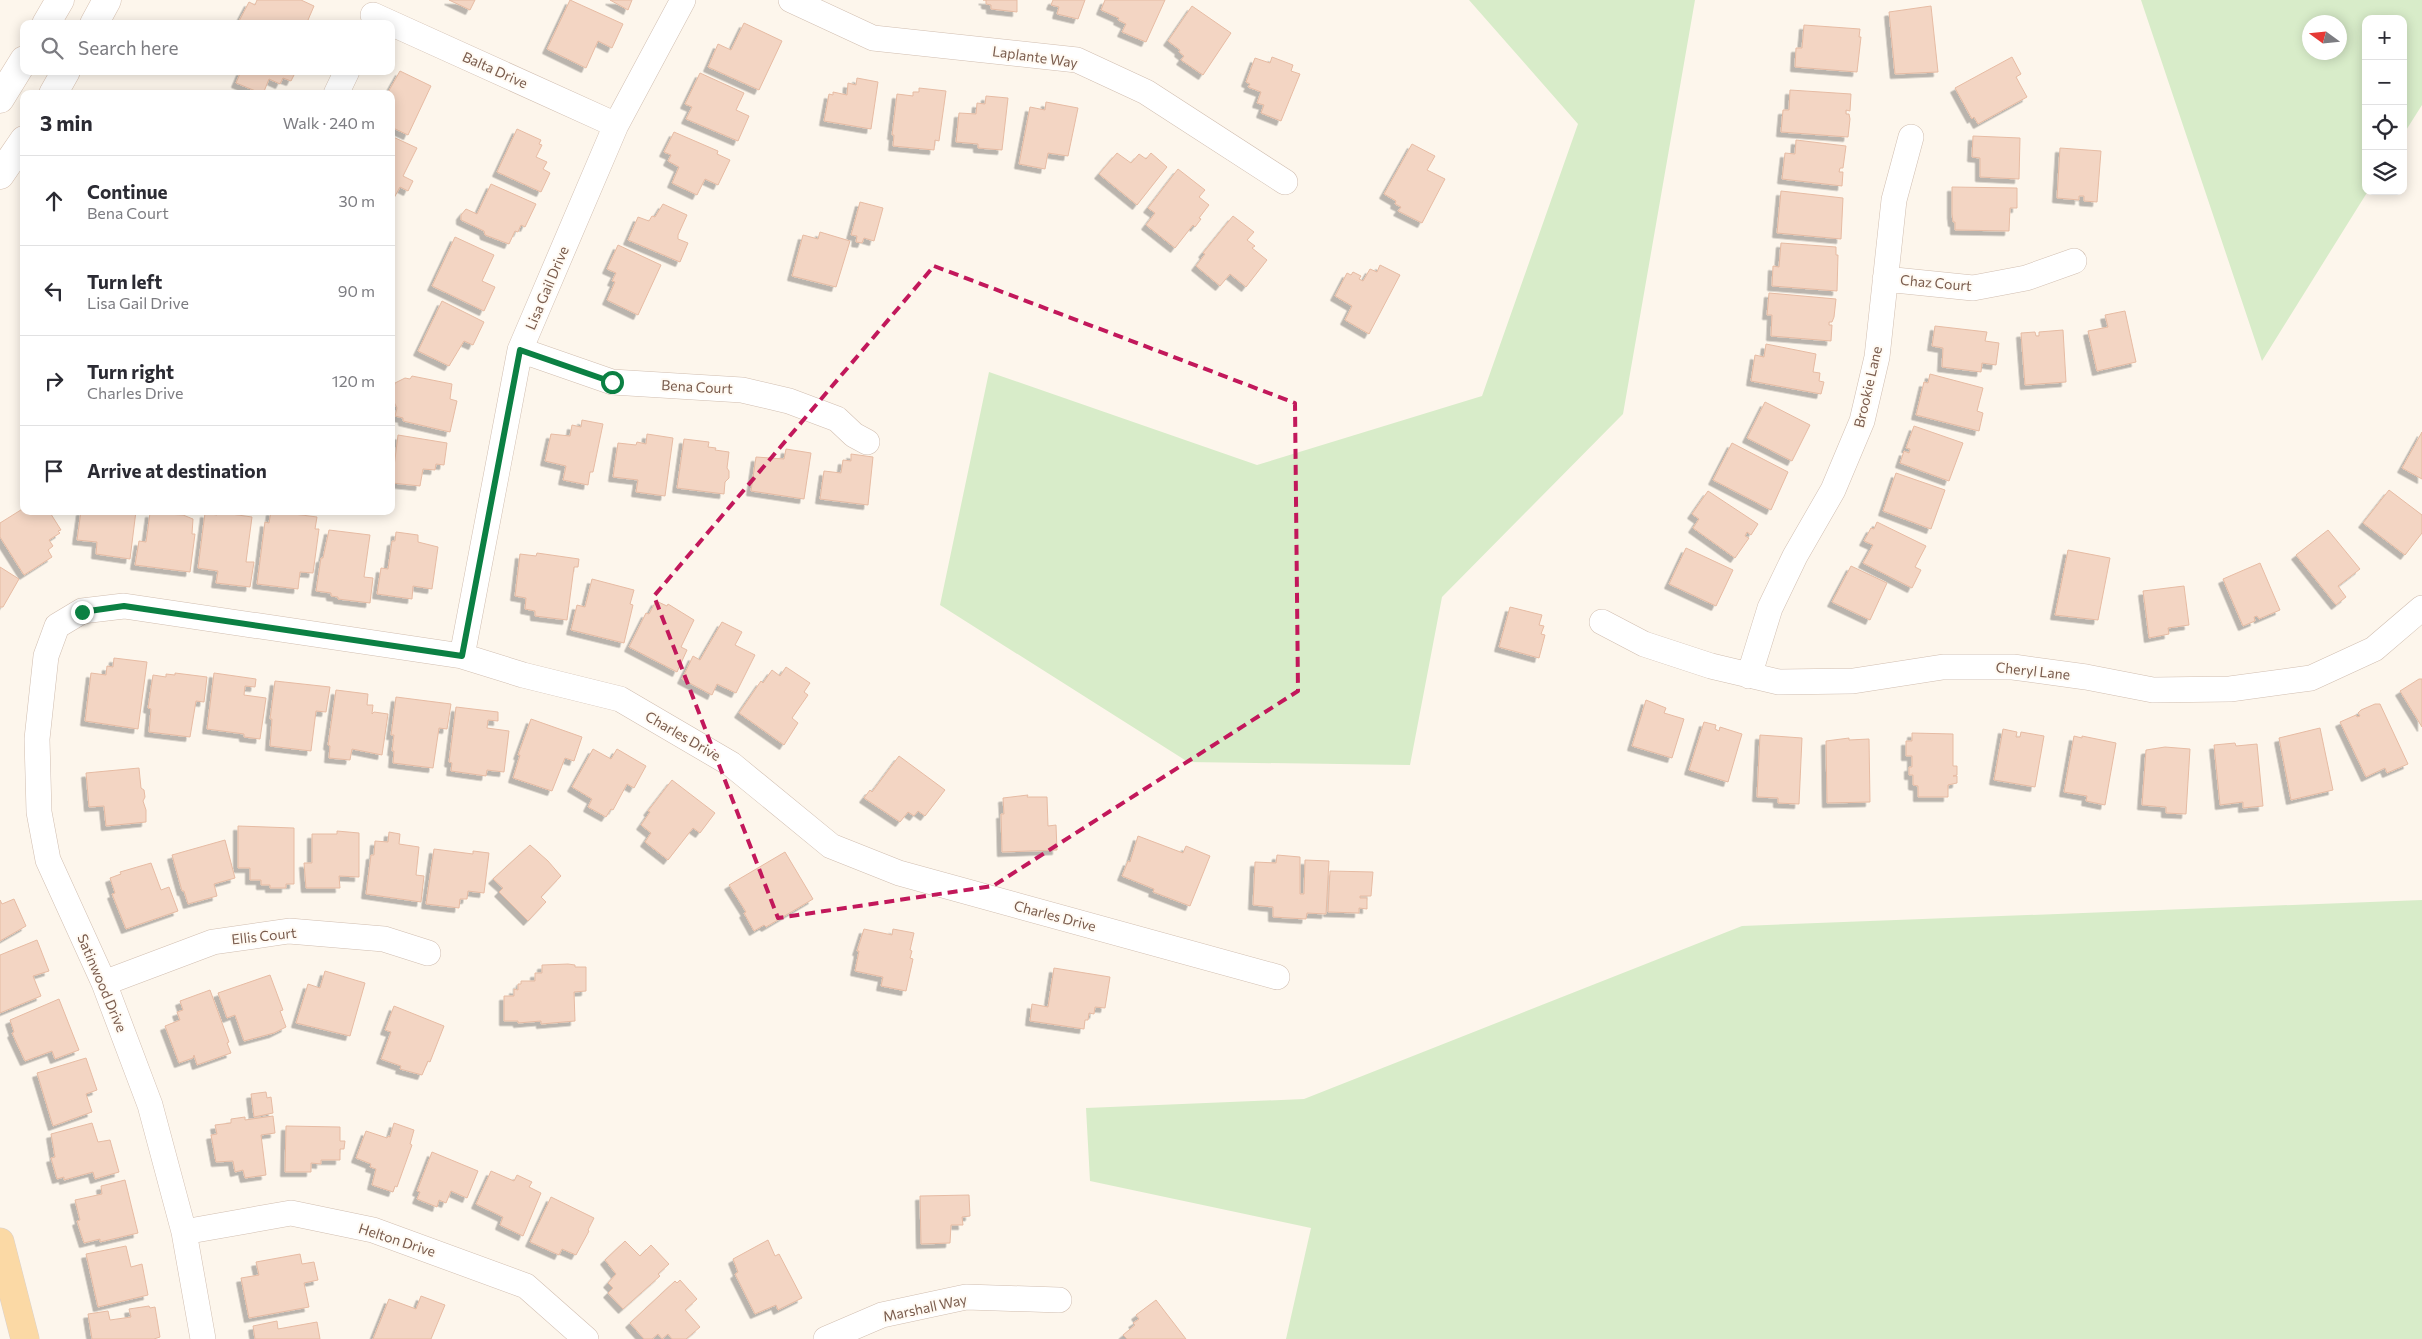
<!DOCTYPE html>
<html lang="en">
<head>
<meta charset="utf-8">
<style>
	body { margin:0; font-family:Commissioner,sans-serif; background:#f2f2f3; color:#2b2b33 }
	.controls { position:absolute; right:15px; top:15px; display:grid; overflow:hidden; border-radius:10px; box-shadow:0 2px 12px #0003 }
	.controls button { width:45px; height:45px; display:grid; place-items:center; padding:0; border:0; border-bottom:1px solid #e1e1e2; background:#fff; color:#2b2b33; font:25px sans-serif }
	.compass { position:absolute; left:2302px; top:15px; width:45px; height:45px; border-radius:50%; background:#fff; box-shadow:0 2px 12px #0003; rotate:285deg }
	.stop { position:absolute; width:15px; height:15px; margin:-11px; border:4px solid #0b8043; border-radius:50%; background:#fff }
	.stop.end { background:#0b8043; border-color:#fff; box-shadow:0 1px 5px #0008 }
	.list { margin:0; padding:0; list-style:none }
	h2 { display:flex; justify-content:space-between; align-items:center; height:65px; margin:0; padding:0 20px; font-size:21px }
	h2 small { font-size:16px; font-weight:400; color:#7c7c81 }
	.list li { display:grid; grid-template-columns:32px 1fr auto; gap:15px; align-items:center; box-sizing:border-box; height:90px; padding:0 20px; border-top:1px solid #e1e1e2 }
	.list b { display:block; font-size:19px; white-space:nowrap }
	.list p { margin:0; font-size:16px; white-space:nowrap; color:#7c7c81 }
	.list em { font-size:16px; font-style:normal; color:#7c7c81 }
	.icon { flex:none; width:28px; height:28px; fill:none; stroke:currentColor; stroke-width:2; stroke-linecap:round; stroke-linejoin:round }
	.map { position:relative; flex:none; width:2422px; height:1339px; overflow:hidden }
	.search { position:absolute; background:#fff; box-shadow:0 2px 12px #0003; left:20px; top:20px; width:375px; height:55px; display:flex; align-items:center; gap:12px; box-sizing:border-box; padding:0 18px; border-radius:10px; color:#7c7c81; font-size:19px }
	.panel { position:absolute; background:#fff; box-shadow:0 2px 12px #0003; left:20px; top:90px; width:375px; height:425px; border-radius:10px }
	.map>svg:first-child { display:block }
	.green { fill:#d8ecc9; fill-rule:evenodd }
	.building { fill:#f3d5c3; stroke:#e6bba3; filter:url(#shadow) }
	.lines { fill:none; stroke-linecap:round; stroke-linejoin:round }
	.minor-casing { stroke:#d1beb0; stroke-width:26 }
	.secondary-casing { stroke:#d6c0b0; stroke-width:29 }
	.primary-casing { stroke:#dad1cd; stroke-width:29 }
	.minor { stroke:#fff; stroke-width:25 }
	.secondary { stroke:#fff; stroke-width:28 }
	.primary { stroke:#fbd9a5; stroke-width:28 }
	.route { stroke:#0b8043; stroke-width:6 }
	.marked { fill:none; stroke:#c2185b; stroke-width:4; stroke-dasharray:10 6; stroke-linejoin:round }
	.labels { text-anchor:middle; stroke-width:4; stroke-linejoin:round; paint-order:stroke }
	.street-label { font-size:14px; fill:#7a5c4d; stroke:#fffaf3 }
</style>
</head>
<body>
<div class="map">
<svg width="2422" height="1339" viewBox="0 0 2422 1339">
	<defs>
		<filter id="shadow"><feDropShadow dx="-4.5" dy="4.5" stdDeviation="0" flood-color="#0004"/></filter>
	</defs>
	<rect width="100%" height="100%" fill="#fdf6ec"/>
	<path class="green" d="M1469 0H1695L1623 414 1442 597 1410 765 1188 762 940 605 989 372 1257 465 1482 396 1578 124Z
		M2141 0H2422V105L2403 135V19H2366V191H2368L2262 361ZM2310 22H2340V52H2310Z
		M2422 900V1339H1286L1311 1228 1090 1181 1086 1108 1304 1099 1742 926Z"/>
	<path class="building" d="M257 0H301L314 6 308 20 314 23H238L249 2 255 5Z
		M449 0H475L470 10Z
		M570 0 623 24 612 48 598 41 586 68 547 49Z
		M610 0H632L628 10Z
		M983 0H1017V12L991 9V5L986 4V0Z
		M1053 0H1085L1078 19 1057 14 1059 7 1051 5Z
		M1105 0H1165L1146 42 1122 32 1126 24 1118 20 1119 18 1101 10Z
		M1192 6 1231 33 1203 75 1181 60 1184 56 1179 52 1180 50 1168 41Z
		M1931 6 1938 72 1895 74 1889 12Z
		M744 23 782 41 759 90 708 67 718 44 731 50Z
		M1804 25 1860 29 1859 37H1861L1857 72 1795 67 1796 48H1802Z
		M1272 57 1293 65 1291 71 1300 74 1281 121 1261 113 1264 105 1257 103 1261 92 1248 87 1250 84 1246 82 1255 58 1270 63Z
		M2012 57 2021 74 2016 77 2027 97 1978 124 1974 117 1972 119 1955 88Z
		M241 71H296L291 81 283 78 280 84 269 79 263 94 236 83Z
		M400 71 431 86 408 135 391 127V94H387Z
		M700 73 744 93 736 110 749 116 738 141 686 119 692 107 685 104Z
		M857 78 878 82 871 129 824 121 829 94 833 95V92L847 95 848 83 856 85Z
		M919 88 946 91 939 141 935 140 934 150 893 146 894 135H892L897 94 913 96V92H919Z
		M1790 90 1851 94 1850 111 1846 110V114H1849L1850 119 1848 137 1781 132 1783 110H1789Z
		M986 96 1008 98 1002 150 978 148V144L956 142 959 113 976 114 977 103 985 104Z
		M1046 102 1078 108 1068 156 1048 153 1045 169 1019 164 1030 107 1045 110Z
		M517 129 541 140 539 144 542 145 536 157 547 162 543 169 550 173 541 192 497 172Z
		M674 132 718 151 717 154 730 160 718 185 705 179 697 195 672 183 679 167 668 161 671 155 664 152Z
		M391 136 417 148 403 176 413 181 408 191 400 187 394 198 391 197Z
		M1973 136 2020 138 2019 179 1980 177V158L1972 157Z
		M1796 140 1846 146 1843 168H1840L1839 172H1843L1842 186 1782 179 1785 153 1795 154Z
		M1412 144 1435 156 1427 170 1445 179 1422 223 1398 211 1401 207 1395 204 1396 201 1384 194Z
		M2060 148 2101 151 2097 202 2084 201V196H2079V200L2057 198Z
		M1117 153 1131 163 1139 154 1146 159 1151 153 1167 167 1137 205 1099 174Z
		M1178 169 1205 190 1199 197 1209 205 1199 218 1201 219 1195 227 1193 225 1175 248 1146 225 1155 213 1148 208Z
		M491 184 536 204 525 227 521 225 518 232 515 231 509 244 485 235 484 231 461 220V215L466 209 477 214Z
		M1952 187 2017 188V208H2010L2009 231 1955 230V222H1953L1952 214Z
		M1781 191 1843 198 1841 239 1777 233Z
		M860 202 883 208 874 241 864 238 862 243 856 242 857 236 851 235Z
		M663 204 687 215 678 235V239L688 243 680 262 628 240 638 217 649 221 652 216 655 217Z
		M1233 216 1254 232 1247 240 1255 246 1252 248 1267 260 1246 287 1230 274 1220 286 1196 266 1205 254 1203 253Z
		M820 232 850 241 836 287 792 276 803 235 818 239Z
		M455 237 494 255 482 281 495 287 484 311 432 286Z
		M1781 243 1836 247V255H1838L1837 291 1772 286 1773 266 1779 267Z
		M618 245 661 265 638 315 607 300 615 282 612 281 616 273 607 269Z
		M1380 265 1400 275 1369 334 1345 320 1352 306 1335 296 1347 273 1351 275 1353 272 1361 276 1359 279 1363 281 1370 269 1377 272Z
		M1769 293 1836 299 1834 317 1832 322H1829V325H1832L1831 341 1771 336 1772 315H1767Z
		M442 301 484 322 473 345 464 341 449 366 418 351Z
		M2125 311 2136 362 2097 371 2088 331 2108 327 2105 315Z
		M1935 326 1987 332 1985 341 1999 343 1996 365 1982 363 1981 372 1942 367 1943 348 1932 346Z
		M2063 330 2066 382 2025 385 2021 333 2035 332 2036 336H2039V332Z
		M1766 344 1816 354 1813 372 1820 373 1819 381 1824 382 1821 394 1751 381 1755 355 1764 357Z
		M1930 374 1983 388 1977 411 1983 413 1979 431 1916 415 1924 382 1928 383Z
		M412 376 452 384 450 399 457 401 450 432 403 421V418L395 416 397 408 392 398 395 383 405 378 410 379Z
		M1765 402 1810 425 1792 461 1747 438Z
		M582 420 603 424 593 472H590L588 485 563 480 566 466 545 461 551 434 570 436 572 425 581 427Z
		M1914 426 1963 443 1949 481 1900 463 1904 451 1909 453 1910 449 1906 448Z
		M2422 432V479L2402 468Z
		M647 434 673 438 665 496 636 492 638 480 613 477 618 443 636 445 637 442 646 444Z
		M398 435 447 443 444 465 436 464 435 470 423 469 420 486 392 483Z
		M684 439 709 442 708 447 716 448 715 450 729 452 727 468 729 471V478L725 482 724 494 677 488Z
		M1732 443 1788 472 1771 510 1713 480Z
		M786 449 811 453 804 499 751 491 756 457 784 459Z
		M851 454 873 457 868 505 820 499 824 471 841 473 843 460 851 461Z
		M1896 473 1945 490 1931 529 1883 511Z
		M2389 490 2422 515V533L2405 555 2363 523Z
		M1708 491 1758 524 1751 535 1747 532 1745 536 1749 538 1735 558 1693 528 1699 519 1692 514Z
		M24 508V511H49L61 530 58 531 60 533 49 540 53 546 48 550 52 557 24 575 0 537V523Z
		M81 511H136L130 559 96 554 97 542 77 540Z
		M271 511 317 517 315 529H319L313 573 300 572 298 589 257 584 265 522 269 523Z
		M217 512 252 517 246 562H254L250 587 216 583 218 571 198 568 205 513 217 515Z
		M150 513 183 515 193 519 192 534H195L190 572 135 565 139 541 146 542Z
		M1877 522 1926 546 1915 567 1921 570 1912 588 1863 563 1873 545 1864 541 1871 528 1874 529Z
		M329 530 370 535 364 577 373 578 370 603 338 599V597L331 596V593L316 591 321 558H323Z
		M2328 530 2360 569 2338 586 2346 597 2336 605 2296 555Z
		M396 532 418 535V542L438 547 432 589 413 586 412 599 377 594 381 568 388 569 392 541H395Z
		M1686 548 1733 570 1716 606 1669 584Z
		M2068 550 2110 558 2098 620 2055 615Z
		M537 553 579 559 578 567H574L567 620 535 616V611L525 609 526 598 515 596 520 554 536 556Z
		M2260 563 2280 610 2259 619 2257 616 2254 617 2255 621 2243 626 2223 579Z
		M1851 566 1887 583 1870 620 1832 602Z
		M0 567 19 579 3 607H0Z
		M592 579 634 590 630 604 633 605 624 643 571 630 577 605 585 607Z
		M2184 586 2189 625 2168 628 2169 634 2149 638 2143 591Z
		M656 601 667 606 668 604 694 620 681 647 687 650 677 672 629 647 646 613 649 614Z
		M1510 607 1542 615 1539 625 1544 626 1541 634 1545 635 1539 658 1499 647Z
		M722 622 742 632 735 645 755 655 736 693 717 684 712 695 682 679 693 656 700 660Z
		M114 658 147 662 138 729 85 721 91 673 106 675 107 666 113 667Z
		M786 667 810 683 804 692 808 695 792 718 798 723 784 745 739 713 761 681 763 683 772 670 780 676Z
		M175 673 207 677 204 702 196 701 190 737 149 732 151 709 148 708 153 675 166 677V674L175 675Z
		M214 673 256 679 255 687 245 686 244 695 266 698 260 739 244 737V734L207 729Z
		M2419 679H2422V727L2400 691Z
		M275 681 330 687 326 712 316 711 311 751 270 746 272 719H270Z
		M336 690 368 694 367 705H373L372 714 374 712 388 714 382 755 352 749 350 760 329 758 330 746 328 745Z
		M396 697 451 704 447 729 439 728 433 768 393 763 394 751H392L394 735H391Z
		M1646 700 1666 708 1664 713 1684 719 1672 758 1632 746Z
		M2375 704H2380L2408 764 2387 773 2385 768 2366 777 2340 722 2356 715 2357 717 2360 716 2358 713 2361 710Z
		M456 707 498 712V721L488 720 487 728 509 731 504 772 487 770 486 776 451 771 452 763 449 762Z
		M531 719 582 737 574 761 565 758 552 791 513 778 520 755H518Z
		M1704 722 1716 725 1715 729 1719 731 1720 727 1742 734 1728 782 1689 770Z
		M2320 728 2333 790 2291 800 2279 738Z
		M2003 729 2017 732 2016 737H2020L2021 732 2044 736 2035 787 1994 780Z
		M1912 733 1953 734V766H1957V775L1953 776H1957V783L1948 785V797H1918V786L1913 785V775H1909V767H1912V756H1906V741H1912Z
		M1760 735 1802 738 1799 804 1778 803V798L1757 797Z
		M2074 736 2082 738V736L2116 743 2105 805 2086 801 2087 796 2064 792Z
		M1849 738V740L1869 739 1870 802 1827 803 1826 741Z
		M2235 743 2236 746 2257 744 2263 806 2243 808V802L2220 805 2214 745Z
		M2165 747 2190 749 2186 814 2166 813V807L2142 805 2146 750Z
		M593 749 611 759 617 749 646 766 634 788 627 784 613 810 611 809 606 817 588 807 592 799 572 787Z
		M899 756 945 790 925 816 918 811 914 816 908 812 900 822 864 798 870 790 872 792Z
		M139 768 141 788 144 790 145 797 143 801 146 810V822L106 826 104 806 89 807 86 773Z
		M672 780 715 813 700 833 693 828 668 860 645 842 651 833 641 825 650 812 648 811Z
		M1028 795 1027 797H1047L1048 826 1056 825 1057 850 1002 852 1001 814H1004L1003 798Z
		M238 826 294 828V884H286V888H270V885H261V880H250V868H238Z
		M337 831 359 833V877L339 876 340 888H306L304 863H312V834H337Z
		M389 832 400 834 399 844 419 847 416 875 424 876 421 902 366 894 371 855H374L375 841 388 842Z
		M1138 836 1183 853 1186 846 1210 856 1190 906 1153 892 1154 889 1122 876 1128 861 1130 862Z
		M225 840 235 878 214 884 217 896 188 904 184 891H182L172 855Z
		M530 845 548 861 561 876 541 897 546 902 528 921 499 892 503 888 493 879Z
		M434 849 473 854V851L489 853 484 893 468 891 467 899H460L459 908 426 904Z
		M785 852 813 899 766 927 764 925 754 931 744 913 746 912 729 885Z
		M1277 855 1300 857V894H1304L1305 860 1329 861 1326 914 1307 913 1306 919 1273 917V907L1253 905 1255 862 1276 863Z
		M151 863 161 890 169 887 178 911 126 929 112 894 115 893 110 878 121 874 120 872Z
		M1330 871 1373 872 1371 896H1360V898H1367V909L1359 908V913L1328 912Z
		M14 899 26 926 0 941V900L2 904Z
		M864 929 892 935 893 929 914 933 910 950 912 951 910 958 913 959 906 991 881 986 883 977 855 971 859 951H857Z
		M37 940 49 971 33 976 41 996 0 1013V955Z
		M568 964 575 965V967H586V991L574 992 575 1021 541 1024V1021L518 1023V1021H504V996H514V989L518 990V984H521V981H535V973H542V965Z
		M1054 968 1110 977 1105 1008 1095 1007 1094 1014 1089 1013 1088 1020H1085L1084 1029 1030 1021 1032 1004 1048 1007Z
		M325 971 365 983 350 1036 296 1023 308 984 320 988Z
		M270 975 283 1010 280 1011 286 1027 274 1033 244 1041 235 1015 227 1018 218 993Z
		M210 990 229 1042 227 1043 231 1053 197 1065 194 1055 193 1058 179 1063 165 1026 180 1020 177 1012 183 1010 180 1001Z
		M59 999 79 1050 55 1059 52 1051 25 1061 12 1033 14 1032 10 1020Z
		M394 1006 444 1026 430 1062 428 1061 422 1075 400 1069 401 1066 381 1059 391 1032 385 1030Z
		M86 1058 97 1090 86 1094 92 1112 53 1126 37 1073Z
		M266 1092 267 1098 271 1097 273 1113 254 1117 251 1094Z
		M273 1116 275 1133 261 1135 266 1175 245 1178 243 1170 235 1172 233 1161 216 1162 211 1135 217 1134 215 1125 231 1123V1119L245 1117V1120Z
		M92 1123 98 1142 110 1140 119 1172 95 1179 93 1172 64 1180V1177L57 1179 51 1158 55 1157 51 1134Z
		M394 1123 414 1130 410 1144 412 1145 397 1187 395 1186 393 1192 372 1185 376 1169 370 1167 371 1164 356 1158 366 1131 387 1138 388 1136 390 1137Z
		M286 1126 340 1127V1141H345L344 1149H340V1160H321V1164L311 1163V1172H285Z
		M432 1152 478 1171 467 1198 451 1191 446 1203 439 1200 437 1207 417 1199 420 1192 417 1191Z
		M491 1171 514 1181 517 1175 532 1182 529 1187 541 1193 523 1236 500 1225 503 1217 476 1204Z
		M125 1180 138 1233 100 1242V1239L84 1243 77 1221 80 1220 75 1200 102 1194 101 1186Z
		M969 1195 970 1216 962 1217 963 1225H951L950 1243 921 1244 920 1196Z
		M551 1197 594 1218 588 1230 589 1231 576 1255 562 1249 559 1255 530 1242Z
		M768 1240 775 1256 779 1254 802 1298 778 1310 776 1305 755 1314 735 1274 738 1272 733 1259Z
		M625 1241 640 1256 651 1245 669 1264 658 1274 660 1276 623 1309 608 1293 613 1288 608 1283 616 1274 605 1260Z
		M126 1246 131 1267 142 1264 148 1295 98 1307 86 1254Z
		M300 1254 302 1264 314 1262 318 1280 304 1283 309 1307 249 1318 241 1278 259 1275 256 1262Z
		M680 1280 697 1299 685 1310 700 1327 686 1339H672L668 1334 662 1339 658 1334 652 1339H644L630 1323 675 1281 677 1283Z
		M421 1296 445 1305 431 1339H373L389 1299 416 1309Z
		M1156 1300 1186 1339H1127L1123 1335 1135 1325 1133 1323 1139 1319 1136 1315Z
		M149 1306 150 1308 155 1307 160 1337 154 1339H92L88 1314 108 1311 110 1320 131 1317 129 1309Z
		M277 1321 278 1329 317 1322 320 1339H255L253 1326Z"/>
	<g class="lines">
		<g class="minor-casing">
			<path id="minor" d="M791 0 873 38 1077 60 1146 92 1285 182
				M373 15 616 125
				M336 94 347 71
				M1885 279 1973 288 2026 278 2074 261
				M520 350 612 382 742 390 789 401 837 419 854 435 867 442
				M1602 622 1644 644 1711 666 1779 682 1853 681 1943 667H2013L2086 677 2153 690 2230 689 2311 678 2374 649 2422 608
				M462 656 520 350 616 125 683 0
				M1749 676 1770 608 1795 556 1833 490 1862 421 1877 357 1894 200 1911 137
				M104 983 213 942 289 931 384 939 428 953
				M184 1232 291 1213 373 1230 526 1286 586 1339
				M203 1339 184 1232 150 1105 104 983 48 860 39 812 37 739 46 656 57 626 82 611 124 606 462 656 523 675 620 699 731 764 831 846 899 873 1277 977
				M826 1339 882 1315 966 1297 1059 1300"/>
		</g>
		<g class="secondary-casing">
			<path id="secondary" d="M46 24 60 0
				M94 24 107 0
				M53 94 66 71
				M0 99 24 60
				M0 175 24 140"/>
		</g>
		<g class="primary-casing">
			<path id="primary" d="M0 1242 25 1339"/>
		</g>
		<use href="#minor" class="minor"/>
		<use href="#secondary" class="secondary"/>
		<use href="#primary" class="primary"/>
	</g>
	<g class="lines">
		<path class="route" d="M82 612 124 606 462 656 520 350 612 382"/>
	</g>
	<path class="marked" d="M934 266 1295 403 1298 691 993 886 778 918 654 596Z"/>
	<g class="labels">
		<g class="street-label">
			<text transform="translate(1035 57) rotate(8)" y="5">Laplante Way</text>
			<text transform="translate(495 70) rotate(24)" y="5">Balta Drive</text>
			<text transform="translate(1936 283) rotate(5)" y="5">Chaz Court</text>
			<text transform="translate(547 288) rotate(-67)" y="5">Lisa Gail Drive</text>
			<text transform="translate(697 387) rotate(3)" y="5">Bena Court</text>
			<text transform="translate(1868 387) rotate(-77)" y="5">Brookie Lane</text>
			<text transform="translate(2033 671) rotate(6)" y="5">Cheryl Lane</text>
			<text transform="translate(683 736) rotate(30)" y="5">Charles Drive</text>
			<text transform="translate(1055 916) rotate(15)" y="5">Charles Drive</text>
			<text transform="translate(264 936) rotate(-6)" y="5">Ellis Court</text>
			<text transform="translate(102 983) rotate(67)" y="5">Satinwood Drive</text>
			<text transform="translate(397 1240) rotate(18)" y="5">Helton Drive</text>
			<text transform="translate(925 1308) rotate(-12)" y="5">Marshall Way</text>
		</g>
	</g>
</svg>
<div class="controls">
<button>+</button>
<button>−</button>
<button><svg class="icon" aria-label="locate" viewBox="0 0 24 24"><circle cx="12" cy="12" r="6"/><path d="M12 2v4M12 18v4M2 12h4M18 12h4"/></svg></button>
<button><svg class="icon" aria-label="layers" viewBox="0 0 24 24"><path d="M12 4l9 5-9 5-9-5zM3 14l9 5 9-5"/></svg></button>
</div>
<svg class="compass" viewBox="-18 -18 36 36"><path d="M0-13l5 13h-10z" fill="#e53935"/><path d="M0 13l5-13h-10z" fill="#7c7c81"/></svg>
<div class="stop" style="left:612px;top:382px"></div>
<div class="stop end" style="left:82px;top:612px"></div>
<div class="search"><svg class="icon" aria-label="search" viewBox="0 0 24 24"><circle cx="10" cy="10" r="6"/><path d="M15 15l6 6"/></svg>Search here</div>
<section class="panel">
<h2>3 min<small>Walk · 240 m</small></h2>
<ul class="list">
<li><svg class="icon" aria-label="ahead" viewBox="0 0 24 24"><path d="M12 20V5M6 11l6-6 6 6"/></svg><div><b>Continue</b><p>Bena Court</p></div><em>30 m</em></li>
<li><svg class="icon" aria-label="left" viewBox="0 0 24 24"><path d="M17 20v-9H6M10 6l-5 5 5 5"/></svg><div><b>Turn left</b><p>Lisa Gail Drive</p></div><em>90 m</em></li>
<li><svg class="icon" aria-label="right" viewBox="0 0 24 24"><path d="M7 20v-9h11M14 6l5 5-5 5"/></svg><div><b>Turn right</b><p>Charles Drive</p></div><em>120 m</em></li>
<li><svg class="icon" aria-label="arrive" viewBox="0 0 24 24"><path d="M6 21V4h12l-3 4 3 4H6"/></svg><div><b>Arrive at destination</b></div></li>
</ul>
</section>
</div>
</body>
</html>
